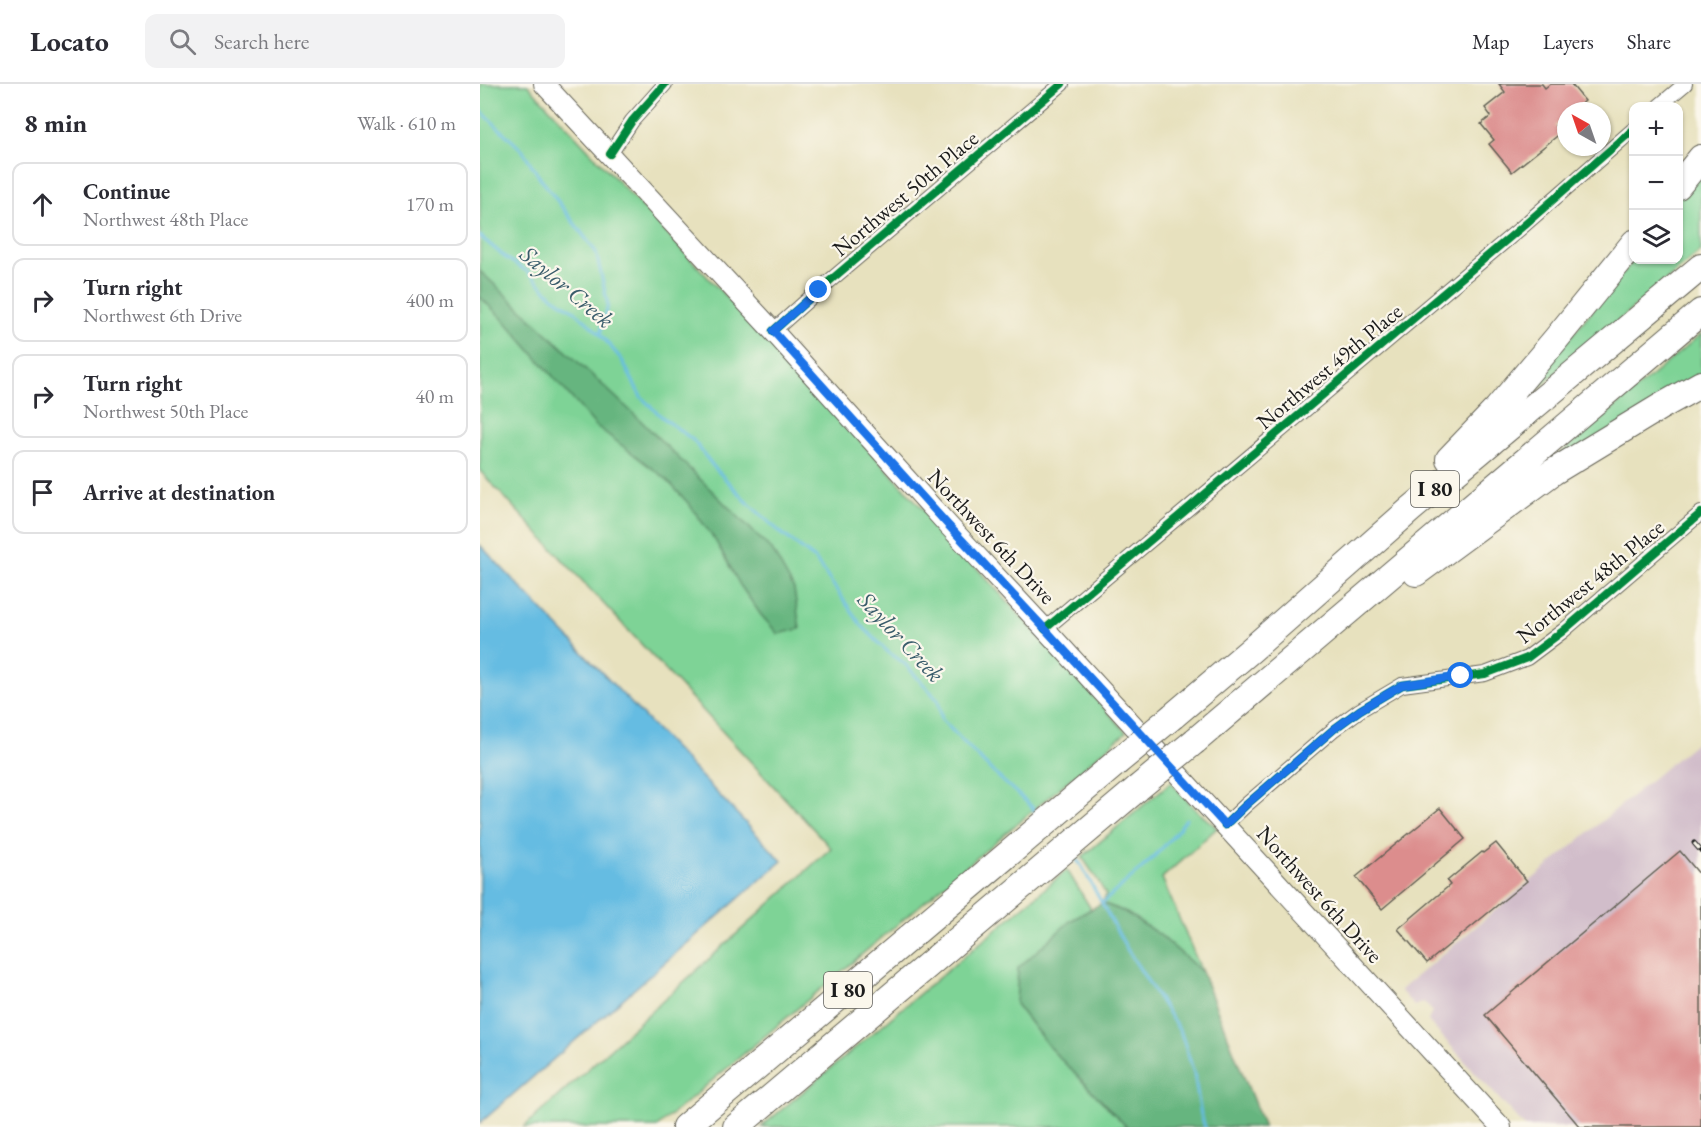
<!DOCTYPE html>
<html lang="en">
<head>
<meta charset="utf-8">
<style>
	body { margin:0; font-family:"EB Garamond",serif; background:#f2f2f3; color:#2b2b33 }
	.controls { position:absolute; right:18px; top:18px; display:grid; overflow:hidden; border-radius:12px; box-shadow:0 2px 4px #0004 }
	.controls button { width:54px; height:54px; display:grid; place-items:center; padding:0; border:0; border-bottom:2px solid #e1e1e2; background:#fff; color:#2b2b33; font:30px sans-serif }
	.compass { position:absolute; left:1077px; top:18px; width:54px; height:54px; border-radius:50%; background:#fff; box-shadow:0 2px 4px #0004; rotate:320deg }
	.stop { position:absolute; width:18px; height:18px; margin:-14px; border:4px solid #1a73e8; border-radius:50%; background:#fff }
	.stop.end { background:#1a73e8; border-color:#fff; box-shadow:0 2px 6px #0008 }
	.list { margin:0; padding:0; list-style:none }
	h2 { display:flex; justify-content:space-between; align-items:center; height:78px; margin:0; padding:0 24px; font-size:26px }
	h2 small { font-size:20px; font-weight:400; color:#7c7c81 }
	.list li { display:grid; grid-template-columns:39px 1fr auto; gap:18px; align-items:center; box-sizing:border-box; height:84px; margin:0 12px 12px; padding:0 12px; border:2px solid #e1e1e2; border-radius:12px }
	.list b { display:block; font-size:22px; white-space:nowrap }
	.list p { margin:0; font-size:20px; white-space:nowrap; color:#7c7c81 }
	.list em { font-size:20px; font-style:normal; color:#7c7c81 }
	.icon { flex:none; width:33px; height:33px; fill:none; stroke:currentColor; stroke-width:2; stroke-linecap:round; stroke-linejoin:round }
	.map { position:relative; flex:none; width:1221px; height:1043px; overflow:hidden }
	header { display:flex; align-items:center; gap:36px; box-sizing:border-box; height:84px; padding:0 30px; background:#fff; border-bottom:2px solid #e1e1e2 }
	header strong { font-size:28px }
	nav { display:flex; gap:33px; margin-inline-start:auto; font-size:21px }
	.search { width:420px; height:54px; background:#f2f2f3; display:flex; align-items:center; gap:15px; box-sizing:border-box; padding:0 21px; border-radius:12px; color:#7c7c81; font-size:22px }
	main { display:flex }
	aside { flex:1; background:#fff }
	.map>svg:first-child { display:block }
	.industrial { fill:#d1bdca }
	.green { fill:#7ed396; stroke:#4d7859; stroke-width:1.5 }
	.forest { fill:#66b57f; stroke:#41684e; stroke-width:1.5 }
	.water { fill:#65bce2; stroke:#406c7f; stroke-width:1.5 }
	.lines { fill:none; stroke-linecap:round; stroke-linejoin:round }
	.stream { stroke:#65bce2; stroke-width:3 }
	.building { fill:#dc8d8d }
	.minor-casing { stroke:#636155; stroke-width:16 }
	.secondary-casing { stroke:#636155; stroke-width:22 }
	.motorway-casing { stroke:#636155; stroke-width:28 }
	.minor { stroke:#fff; stroke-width:14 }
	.secondary { stroke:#fff; stroke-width:20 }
	.motorway { stroke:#fff; stroke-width:26 }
	.rail-casing { stroke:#1c1c1c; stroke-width:5 }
	.rail { stroke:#fbf7ec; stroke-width:3; stroke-dasharray:9; stroke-linecap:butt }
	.motorway-bridge-casing { stroke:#636155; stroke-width:28; stroke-linecap:butt }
	.motorway-bridge { stroke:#fff; stroke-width:26 }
	.cycleway-casing { stroke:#fbf7ec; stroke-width:11 }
	.cycleway { stroke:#00873e; stroke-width:8 }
	.route { stroke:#1a73e8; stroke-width:8 }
	.labels { text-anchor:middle; stroke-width:4.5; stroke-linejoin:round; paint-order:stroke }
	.shield { fill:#fbf7ec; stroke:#5f5e5a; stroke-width:1.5 }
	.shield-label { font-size:21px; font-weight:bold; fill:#1c1c1c }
	.street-label { font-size:22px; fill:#1c1c1c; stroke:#fbf7ec }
	.water-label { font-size:24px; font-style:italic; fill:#395c6b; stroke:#fbf7ec }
</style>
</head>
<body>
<header>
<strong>Locato</strong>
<div class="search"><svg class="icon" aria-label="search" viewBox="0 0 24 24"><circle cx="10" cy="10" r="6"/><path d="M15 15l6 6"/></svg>Search here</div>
<nav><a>Map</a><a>Layers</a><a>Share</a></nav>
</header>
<main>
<aside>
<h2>8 min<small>Walk · 610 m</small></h2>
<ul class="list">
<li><svg class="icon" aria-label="ahead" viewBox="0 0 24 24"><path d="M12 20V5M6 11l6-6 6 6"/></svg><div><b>Continue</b><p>Northwest 48th Place</p></div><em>170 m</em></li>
<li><svg class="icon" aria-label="right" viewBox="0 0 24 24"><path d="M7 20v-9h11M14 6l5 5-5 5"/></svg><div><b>Turn right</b><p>Northwest 6th Drive</p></div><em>400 m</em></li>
<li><svg class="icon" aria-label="right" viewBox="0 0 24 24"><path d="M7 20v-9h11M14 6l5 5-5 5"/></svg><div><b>Turn right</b><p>Northwest 50th Place</p></div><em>40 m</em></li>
<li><svg class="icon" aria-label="arrive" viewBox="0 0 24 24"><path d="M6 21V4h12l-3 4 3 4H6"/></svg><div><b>Arrive at destination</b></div></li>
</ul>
</aside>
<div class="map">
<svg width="1221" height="1043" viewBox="0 0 1221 1043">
	<rect width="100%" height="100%" fill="#fbf7ec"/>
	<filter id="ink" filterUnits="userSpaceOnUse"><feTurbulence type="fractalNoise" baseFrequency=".0167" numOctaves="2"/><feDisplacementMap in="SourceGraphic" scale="12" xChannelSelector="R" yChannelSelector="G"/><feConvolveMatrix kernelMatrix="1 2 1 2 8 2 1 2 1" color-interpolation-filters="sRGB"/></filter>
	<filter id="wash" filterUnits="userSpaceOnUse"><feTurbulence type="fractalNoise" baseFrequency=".008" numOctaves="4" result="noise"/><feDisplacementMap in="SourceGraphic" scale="24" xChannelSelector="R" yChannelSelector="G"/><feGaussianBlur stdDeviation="1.35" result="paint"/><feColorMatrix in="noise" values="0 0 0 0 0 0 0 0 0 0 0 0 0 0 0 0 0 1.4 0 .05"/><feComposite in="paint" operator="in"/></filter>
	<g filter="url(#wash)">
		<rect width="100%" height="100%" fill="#e7e1be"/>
		<path class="industrial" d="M1221 654V1043H1045L948 937 952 927 944 918 934 922 920 906Z"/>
		<path class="green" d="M0 0H47L393 370 646 648 177 1043H44L351 764 0 387Z
			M1221 85V167L1023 334 1154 176H1198L1199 113Z
			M1221 250V291L1043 401Z
			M691 698 715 725 737 744 682 794 722 888 680 851 645 828 622 819 626 811 617 795 602 773Z
			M587 786 611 825 590 837 536 920 570 964 647 1043H281Z"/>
		<path class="forest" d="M0 187 156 332 292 466 314 505 320 545 298 550 281 531 260 501 235 456 209 420 186 395 115 341 26 238 0 213Z
			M622 819 645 828 680 851 722 888 784 1043H647L570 964 536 920 538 884 590 837Z"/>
		<path class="water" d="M0 461 302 777 0 1039Z"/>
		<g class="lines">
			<path class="stream" d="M0 26 43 67 58 91 116 168 128 221 120 250
				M0 152 26 174 48 188 73 213 96 228 120 250 142 276 161 313 182 333 213 356 233 382 269 420 300 448 335 475 381 541 408 568 424 579 458 616 462 636 514 689 550 721 558 731
				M594 773 601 781 647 865 701 949 714 989 721 1031 725 1043
				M622 819C652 793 684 767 706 735"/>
		</g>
		<g id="blocks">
			<path class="building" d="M1019 0H1062L1065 4 1070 0H1091L1105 17 1093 27H1086V33L1075 42 1081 49 1032 88 1009 60 1014 56 1001 40 1011 32 1005 24 1025 8Z
				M960 724 985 755 902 825 876 793Z
				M1016 759 1047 797 947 879 918 845 970 801 967 797 1002 768 1003 769Z
				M1200 767 1221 792V1043H1100L1005 931Z"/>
		</g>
	</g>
	<g filter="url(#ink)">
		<use href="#blocks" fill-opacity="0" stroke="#636155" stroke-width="1.5"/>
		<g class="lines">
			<g class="minor-casing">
				<path id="minor" d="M1179 22 1205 0
					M130 70 152 37 185 0
					M293 247 339 206 582 0
					M565 545 1042 143 1154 45
					M745 741 766 721 854 645 880 626 922 601 1005 590 1047 574 1083 547 1221 429"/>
			</g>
			<g class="secondary-casing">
				<path id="secondary" d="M64 0 293 247 468 441 565 545 1021 1043"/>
			</g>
			<g class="motorway-casing">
				<path id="motorway" d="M1198 102 1221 74
					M969 375 1017 325 1076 255 1154 159
					M936 489 1073 388 1180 323 1221 300
					M693 632 771 566 931 425 1221 183
					M715 657 1221 228
					M205 1043 636 679
					M256 1043 658 704"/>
			</g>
			<use href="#minor" class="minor"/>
			<use href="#secondary" class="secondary"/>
			<use href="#motorway" class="motorway"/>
			<g class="rail-casing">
				<path id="rail" d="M1214 759 1221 767"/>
			</g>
			<use href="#rail" class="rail"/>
			<g class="motorway-bridge-casing">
				<path id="motorway-bridge" d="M636 679 693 632
					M658 704 715 657"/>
			</g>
			<use href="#motorway-bridge" class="motorway-bridge"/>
			<g class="cycleway-casing">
				<path id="cycleway" d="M130 70 152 37 185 0
					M293 247 339 206 582 0
					M565 545 1042 143 1154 45
					M745 741 766 721 854 645 880 626 922 601 1005 590 1047 574 1083 547 1221 429"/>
			</g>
			<use href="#cycleway" class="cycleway"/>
		</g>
	</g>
	<g class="lines" filter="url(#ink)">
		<path class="route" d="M339 206 293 247 468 441 565 545 745 741 766 721 854 645 880 626 922 601 981 592"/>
	</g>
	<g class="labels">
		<g class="shield">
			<rect x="931" y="387" width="48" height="36" rx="4.5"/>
			<rect x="344" y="888" width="48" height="36" rx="4.5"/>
		</g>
		<g class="shield-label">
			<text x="955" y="412">I 80</text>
			<text x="368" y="913">I 80</text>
		</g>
		<g class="street-label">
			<text transform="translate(425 109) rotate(-40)" y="8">Northwest 50th Place</text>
			<text transform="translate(849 282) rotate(-40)" y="8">Northwest 49th Place</text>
			<text transform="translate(512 452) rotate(47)" y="8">Northwest 6th Drive</text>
			<text transform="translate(1110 497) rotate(-39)" y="8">Northwest 48th Place</text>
			<text transform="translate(840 810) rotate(48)" y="8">Northwest 6th Drive</text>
		</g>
		<g class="water-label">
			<text transform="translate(87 203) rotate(40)" y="8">Saylor Creek</text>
			<text transform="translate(421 553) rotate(47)" y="8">Saylor Creek</text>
		</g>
	</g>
</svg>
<div class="controls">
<button>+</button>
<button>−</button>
<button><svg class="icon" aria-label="layers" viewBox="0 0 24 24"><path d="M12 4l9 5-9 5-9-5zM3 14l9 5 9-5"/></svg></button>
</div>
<svg class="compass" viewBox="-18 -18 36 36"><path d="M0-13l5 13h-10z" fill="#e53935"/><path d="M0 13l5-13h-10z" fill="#7c7c81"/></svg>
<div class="stop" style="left:981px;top:592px"></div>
<div class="stop end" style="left:339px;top:206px"></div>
</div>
</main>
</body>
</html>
